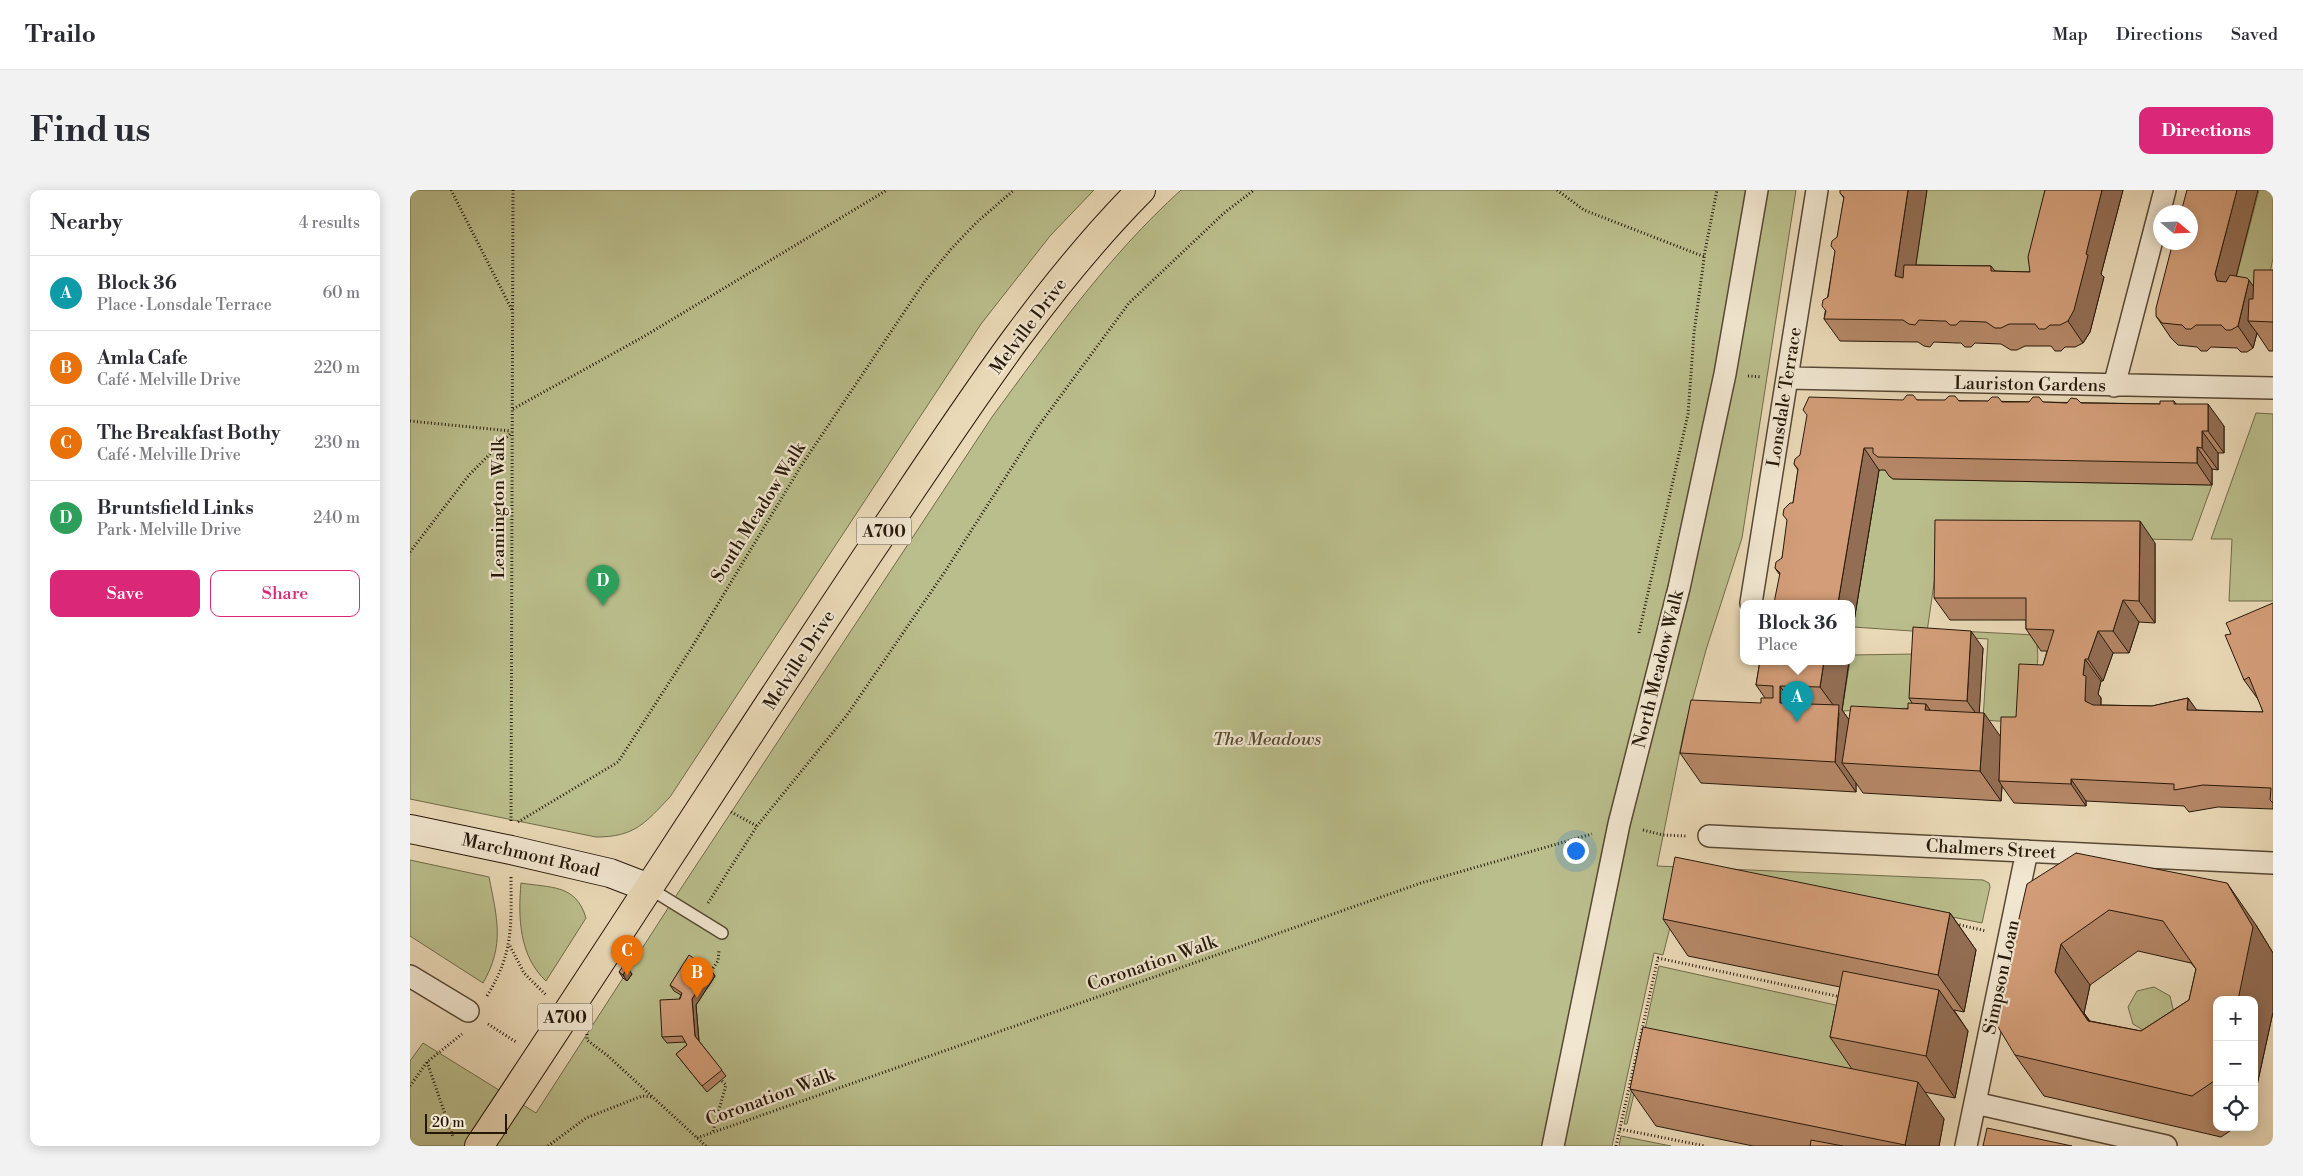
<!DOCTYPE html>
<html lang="en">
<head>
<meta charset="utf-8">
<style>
	body { margin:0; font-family:"Libre Bodoni",serif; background:#f2f2f3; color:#2b2b33 }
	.controls { position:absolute; right:15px; bottom:15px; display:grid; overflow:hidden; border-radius:10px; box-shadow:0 2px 12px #0003 }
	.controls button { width:45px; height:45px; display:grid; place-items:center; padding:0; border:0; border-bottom:1px solid #e1e1e2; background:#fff; color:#2b2b33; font:25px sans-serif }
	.compass { position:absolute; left:1743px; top:15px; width:45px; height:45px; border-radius:50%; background:#fff; box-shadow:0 2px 12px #0003; rotate:109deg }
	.scale { position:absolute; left:15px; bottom:12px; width:82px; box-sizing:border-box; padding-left:5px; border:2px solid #261809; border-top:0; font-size:14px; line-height:18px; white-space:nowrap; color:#261809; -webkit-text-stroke:4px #f1e6d0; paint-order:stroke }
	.you { position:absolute; left:1165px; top:660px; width:18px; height:18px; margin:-12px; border:4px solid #fff; border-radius:50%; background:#1a73e8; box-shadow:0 0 0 8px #1a73e833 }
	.badge { display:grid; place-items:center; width:32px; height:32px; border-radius:50%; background:#db2777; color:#fff; font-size:16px; font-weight:700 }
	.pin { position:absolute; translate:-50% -41px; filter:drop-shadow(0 1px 2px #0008) }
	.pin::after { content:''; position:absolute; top:26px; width:18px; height:15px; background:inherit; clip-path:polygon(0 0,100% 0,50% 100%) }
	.popup { position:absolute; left:1330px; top:410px; width:115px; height:65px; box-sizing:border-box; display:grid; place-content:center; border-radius:10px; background:#fff; filter:drop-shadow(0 1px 4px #0005); font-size:16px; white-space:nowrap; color:#7c7c81 }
	.popup b { font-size:19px; color:#2b2b33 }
	.popup::after { content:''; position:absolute; left:50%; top:100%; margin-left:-10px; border:10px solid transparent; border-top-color:#fff }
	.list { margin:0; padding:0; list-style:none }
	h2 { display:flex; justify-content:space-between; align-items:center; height:65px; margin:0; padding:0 20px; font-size:21px }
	h2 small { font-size:16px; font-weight:400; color:#7c7c81 }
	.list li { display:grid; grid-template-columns:32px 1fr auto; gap:15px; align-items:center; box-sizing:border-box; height:75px; padding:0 20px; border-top:1px solid #e1e1e2 }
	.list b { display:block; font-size:19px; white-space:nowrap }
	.list p { margin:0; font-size:16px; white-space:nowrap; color:#7c7c81 }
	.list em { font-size:16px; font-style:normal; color:#7c7c81 }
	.actions { display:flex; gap:10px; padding:15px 20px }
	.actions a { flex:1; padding:11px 0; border:1px solid #db2777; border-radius:10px; text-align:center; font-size:18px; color:#db2777 }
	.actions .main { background:#db2777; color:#fff }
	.icon { flex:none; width:28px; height:28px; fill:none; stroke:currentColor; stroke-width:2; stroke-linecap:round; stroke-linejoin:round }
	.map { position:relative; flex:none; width:1863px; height:956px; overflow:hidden; border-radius:10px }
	header { display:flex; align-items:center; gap:30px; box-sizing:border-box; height:70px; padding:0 25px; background:#fff; border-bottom:1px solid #e1e1e2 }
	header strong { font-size:24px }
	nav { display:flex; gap:28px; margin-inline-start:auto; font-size:18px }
	.intro { display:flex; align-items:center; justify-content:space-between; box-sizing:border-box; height:120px; padding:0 30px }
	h1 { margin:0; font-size:35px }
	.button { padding:12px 22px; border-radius:10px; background:#db2777; color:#fff; font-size:18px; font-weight:700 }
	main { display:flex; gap:30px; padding:0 30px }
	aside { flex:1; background:#fff; border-radius:10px; box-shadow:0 2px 12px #0003 }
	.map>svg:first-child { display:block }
	.green { fill:#babe8c; stroke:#706b4a }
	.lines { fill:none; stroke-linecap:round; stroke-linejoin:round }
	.lane-casing { stroke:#574834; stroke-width:14 }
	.street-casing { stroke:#574834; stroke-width:24 }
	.secondary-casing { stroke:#261809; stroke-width:30 }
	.primary-casing { stroke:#261809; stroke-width:30 }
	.path { stroke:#261809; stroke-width:3; stroke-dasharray:1 2.5; stroke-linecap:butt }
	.lane { stroke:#f1e6d0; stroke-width:11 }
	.street { stroke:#f1e6d0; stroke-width:21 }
	.secondary { stroke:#f1e6d0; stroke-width:28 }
	.primary { stroke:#ead9b7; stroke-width:28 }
	.wall { fill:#b58767; stroke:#261809; fill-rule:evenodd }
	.shaded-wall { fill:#936e54; stroke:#261809 }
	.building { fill:#d29d78; stroke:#261809; fill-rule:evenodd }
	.labels { text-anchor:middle; stroke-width:4.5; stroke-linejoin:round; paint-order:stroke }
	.shield { fill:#f1e6d0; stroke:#635645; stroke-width:1 }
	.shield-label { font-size:16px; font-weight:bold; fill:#261809 }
	.street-label { font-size:18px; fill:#261809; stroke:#f1e6d0 }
	.park-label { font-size:18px; font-style:italic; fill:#524a30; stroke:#f1e6d0 }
</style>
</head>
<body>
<header>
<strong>Trailo</strong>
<nav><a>Map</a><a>Directions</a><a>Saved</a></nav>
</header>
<div class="intro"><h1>Find us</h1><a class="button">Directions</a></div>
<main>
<aside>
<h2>Nearby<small>4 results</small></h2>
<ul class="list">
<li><span class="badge" style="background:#0f9aa8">A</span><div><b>Block 36</b><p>Place · Lonsdale Terrace</p></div><em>60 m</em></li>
<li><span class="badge" style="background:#e8710a">B</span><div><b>Amla Cafe</b><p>Café · Melville Drive</p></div><em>220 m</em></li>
<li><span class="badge" style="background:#e8710a">C</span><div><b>The Breakfast Bothy</b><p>Café · Melville Drive</p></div><em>230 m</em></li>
<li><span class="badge" style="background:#2e9e5b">D</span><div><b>Bruntsfield Links</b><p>Park · Melville Drive</p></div><em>240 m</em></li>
</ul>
<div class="actions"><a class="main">Save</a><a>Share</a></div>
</aside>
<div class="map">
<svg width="1863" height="956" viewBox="0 0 1863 956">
	<rect width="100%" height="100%" fill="#ead9b7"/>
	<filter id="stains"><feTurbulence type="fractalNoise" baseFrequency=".004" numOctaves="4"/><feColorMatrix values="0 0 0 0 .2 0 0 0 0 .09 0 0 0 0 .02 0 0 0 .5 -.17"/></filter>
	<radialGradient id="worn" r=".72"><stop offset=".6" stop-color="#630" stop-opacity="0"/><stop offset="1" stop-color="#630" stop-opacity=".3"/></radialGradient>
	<path class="green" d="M0 0H684L640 46 571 134 260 607C235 633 225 647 186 647L0 609Z
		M771 0H1386L1332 348 1296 460 1274 541 1247 676 1573 690 1579 693 1580 697 1572 733 1315 681 1274 682 1253 765 1244 763 1202 956H0V871L13 853 126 923 262 712 582 227C640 148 698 66 771 0Z
		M1517 0H1656L1634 89 1501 108Z
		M1849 0H1863V68L1854 112 1821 107Z
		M1846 223 1863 224V411H1819L1822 349H1801Z
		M1469 280H1479V286L1483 289 1802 295 1782 350 1531 345 1517 442 1443 437Z
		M1549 441 1625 445C1632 470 1624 496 1619 521L1602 532 1573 530 1578 449 1546 447Z
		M1507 464 1501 518 1432 521 1441 465Z
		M0 670 79 687C87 728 95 755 73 793L0 746Z
		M111 693C141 698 166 694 176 728L136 791C109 766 108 727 111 693Z
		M1249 776 1430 816 1449 888 1238 843 1217 934H1214Z
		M1744 797 1760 806 1764 823 1738 843 1723 834 1718 817 1727 801Z
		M1211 946 1261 956H1209Z"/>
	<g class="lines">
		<g class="lane-casing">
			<path id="lane" d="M239 698 312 743"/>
		</g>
		<g class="street-casing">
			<path id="street" d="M1378 188 1863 198
				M1704 196 1755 0
				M1341 413 1407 0
				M1299 646 1863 673
				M0 786 58 821
				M1565 913 1756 956
				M1143 956 1209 634 1269 398 1315 184 1347 0
				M1556 956 1617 661"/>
		</g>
		<g class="secondary-casing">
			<path id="secondary" d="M0 639 101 660 200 683 239 698"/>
		</g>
		<g class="primary-casing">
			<path id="primary" d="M69 956C201 758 329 557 461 360 545 236 626 106 731 0"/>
		</g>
		<path class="path" d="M41 0 102 120
			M1147 0 1174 20 1295 67
			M1338 186 1352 187
			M103 219 233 147 477 0
			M0 231 101 241
			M0 362 59 285 102 242
			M1229 443 1278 224 1284 143 1295 61 1307 0
			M321 622 347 636
			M101 631 103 0
			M108 632 208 572 282 457 391 276 515 91 541 59 567 32 604 0
			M1233 640 1253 645 1276 646
			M298 713 347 636 437 525 536 380 627 238 719 113 814 23 844 0
			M1546 734 1576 741
			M100 756 114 783 136 805
			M299 784 308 771 309 760
			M77 806C104 762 101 736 101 687
			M78 834 106 852
			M177 844V850L198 866 296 956
			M17 872 43 947
			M0 896 17 872 52 844
			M1210 939 1295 956
			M303 941 316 895 310 889
			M287 948 1011 693 1182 644
			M138 956 176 928 232 906 242 907
			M1206 956 1248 768 1431 807"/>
		<use href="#lane" class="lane"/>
		<use href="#street" class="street"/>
		<use href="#secondary" class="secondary"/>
		<use href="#primary" class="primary"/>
	</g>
	<path class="wall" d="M1635 0H1713L1691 84 1694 87 1680 142 1673 153 1665 157H1655L1651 161H1645L1641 156H1615L1607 160H1601L1591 154 1565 153 1561 157H1555L1551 153H1547L1524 152 1520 157 1514 156 1508 152 1430 151 1414 129 1434 8 1430 3 1506 75 1581 76 1585 81 1620 82Z
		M1863 80V161H1859L1847 143 1843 158 1837 162H1831L1827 158 1801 157 1797 161H1791L1787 157 1768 155 1761 148 1746 126 1843 96Z
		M1507 210 1750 214 1764 211 1766 214 1814 236V263H1808V280L1802 279V295L1483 289 1479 286 1475 280H1469L1443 437 1441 438V413L1369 384 1365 378 1372 368 1383 313 1388 280 1384 274 1390 265Z
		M1745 353V433L1729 432 1719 463H1703L1693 491H1691L1688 504 1691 508V515L1742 516 1778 508 1786 520 1853 522 1850 512 1834 490 1821 444 1863 413V619L1808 617 1779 622 1774 616 1676 611V616L1604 613 1592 596 1591 611 1453 603 1446 593V602L1291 593 1270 563 1351 513 1355 508 1346 495 1350 471H1439L1432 520 1439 530 1498 519 1502 513 1499 508 1573 458 1569 523 1590 547 1606 527 1633 475 1637 461H1631L1616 439V430H1540L1524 408Z
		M1666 663 1846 735 1863 763V822L1844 909V810H1807V937H1826L1811 947 1634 906 1605 865ZM1728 761 1781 773 1786 779 1779 810 1731 841 1680 831 1674 823 1680 795Z
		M1540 723 1566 760 1554 822 1544 820 1558 841 1545 908 1514 902 1534 929 1529 956H1343L1246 936 1220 899 1442 879 1420 847 1430 797 1278 766 1253 729Z
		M217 778 222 784 217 791 213 788 209 782Z
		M301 780 305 786 286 815 289 851 316 886 297 902 266 864 277 855 276 852 257 853 252 847 271 805 264 801 260 795Z"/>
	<path class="shaded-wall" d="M1498 0H1517L1501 108 1485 86Z
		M1692 0H1713L1691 84 1694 87 1680 142 1673 153 1658 131Z
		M1827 0H1848L1821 107 1807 91 1805 84Z
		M1839 90 1854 112 1838 131 1847 143 1843 158 1828 136Z
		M1798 214 1814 236V263L1798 241Z
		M1792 241 1808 263V280L1792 258Z
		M1787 257 1802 279V295L1787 273Z
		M1454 258 1469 280 1443 437 1441 434V413H1428Z
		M1730 331 1745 353V433L1729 411Z
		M1713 410 1729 432 1719 463 1703 441Z
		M1561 441 1573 458 1569 528 1557 511Z
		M1688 441 1703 463 1693 491 1678 469Z
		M1675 469 1691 491 1688 504 1691 508 1690 533 1675 511 1673 485Z
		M1414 471H1439L1432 520 1450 545 1432 573 1446 593V602L1425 572 1429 523 1410 497Z
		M1370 496 1391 526 1370 513Z
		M1778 508 1794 530 1777 520Z
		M1516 514 1536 544 1515 520Z
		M1574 523 1595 553 1589 591 1592 596 1591 611 1570 581Z
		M1661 589 1676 611V616L1661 594Z
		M1817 693 1846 735 1863 763V822L1844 909V810H1828Z
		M1540 723 1566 760 1554 822 1528 785Z
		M1651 754 1680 795 1674 823 1707 872 1645 782Z
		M217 778 222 784 217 791 213 785Z
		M301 780 305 786 286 815 289 852 285 846 282 809Z
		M1529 800 1558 841 1545 908 1516 866Z
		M1508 892 1534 929 1529 956H1496L1495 955Z"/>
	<path class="building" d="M1430 0H1498L1485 86 1493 88 1494 75 1581 76V81L1620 82 1618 67 1635 0H1692L1676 64 1678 65 1664 120 1658 131 1650 135H1640L1635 139H1629L1625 134H1599L1591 138H1585L1576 132 1550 131 1546 135H1540L1536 131H1531L1509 130 1505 135 1499 134 1493 130 1414 129 1416 121 1412 116 1413 110 1418 107 1425 61 1421 56 1422 51 1427 47 1434 7 1430 3Z
		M1777 0H1827L1805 84 1807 91 1816 92 1820 85 1837 88 1839 90 1828 136 1821 140H1816L1811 135H1786L1781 139H1776L1772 135 1752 133 1746 126V118L1763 52H1780V22H1771Z
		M1844 80H1863V132L1838 131 1839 109H1843Z
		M1497 205H1503L1507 210H1535L1539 206H1545L1549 211H1578L1582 207H1588L1592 212H1619L1623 207H1629L1633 212 1657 213 1661 208 1667 209 1671 213 1750 214V211H1764V214H1798V241H1792V258L1787 257V273L1468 267 1463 263V258H1454L1428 413H1364L1370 383 1365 378 1366 372 1372 368 1377 330 1373 325 1374 319 1380 313H1383L1388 279 1384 274 1385 269 1390 265 1397 225 1393 220 1399 207 1493 210Z
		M1525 330 1730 331 1729 411 1713 410 1703 441H1688L1678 469H1675L1673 485 1676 486 1675 511 1683 515 1742 516 1778 508 1777 520 1853 522 1839 487 1834 490 1815 445 1821 444 1816 433 1863 413V613L1860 610 1861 598 1793 595 1764 600V594L1661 589V594L1589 591 1591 527H1606L1609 474 1633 475 1644 440 1616 439V408H1524Z
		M1503 437 1561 441 1557 511 1499 508Z
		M1350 471H1414L1410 497 1370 496V513L1429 515 1425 572 1270 563 1281 510 1351 513V508H1363V496L1346 495Z
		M1498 513 1516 514 1515 520 1574 523 1570 581 1432 573 1441 516 1498 519Z
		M1666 663 1817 693 1843 737 1828 810H1807V889L1782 906 1605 865 1585 832 1617 694ZM1699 720 1753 731 1786 779 1779 810 1731 841 1678 831 1645 782 1651 754Z
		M1265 667 1540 723 1528 785 1253 729Z
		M279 765 301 780 282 809 285 846 312 880 292 896 266 864 277 855 272 846 252 847 250 810 270 809 272 803 260 795Z
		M213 776 217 778 213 785 209 782Z
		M1433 781 1529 800 1516 866 1420 847Z
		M1233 837 1508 892 1495 955 1220 899Z
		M1577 938 1662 956H1573Z
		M1401 950 1433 956H1400Z"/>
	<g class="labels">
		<g class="shield">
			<rect x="446.5" y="327.5" width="55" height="27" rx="4"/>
			<rect x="127.5" y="813.5" width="55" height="27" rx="4"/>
		</g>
		<g class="shield-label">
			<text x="474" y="347">A700</text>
			<text x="155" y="833">A700</text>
		</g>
		<g class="street-label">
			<text transform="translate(618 136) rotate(-53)" y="6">Melville Drive</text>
			<text transform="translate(1620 194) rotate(1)" y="6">Lauriston Gardens</text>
			<text transform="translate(1374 207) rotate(-81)" y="6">Lonsdale Terrace</text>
			<text transform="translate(88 318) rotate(-90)" y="6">Leamington Walk</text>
			<text transform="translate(348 322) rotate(-58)" y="6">South Meadow Walk</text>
			<text transform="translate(389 470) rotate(-57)" y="6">Melville Drive</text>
			<text transform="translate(1248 479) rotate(-76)" y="6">North Meadow Walk</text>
			<text transform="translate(1581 659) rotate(3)" y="6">Chalmers Street</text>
			<text transform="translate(121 665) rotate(13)" y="6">Marchmont Road</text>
			<text transform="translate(742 773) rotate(-19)" y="6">Coronation Walk</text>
			<text transform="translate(1591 787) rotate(-78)" y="6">Simpson Loan</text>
			<text transform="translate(360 907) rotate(-20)" y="6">Coronation Walk</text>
		</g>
		<g class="park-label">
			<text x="857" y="555">The Meadows</text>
		</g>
	</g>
	<rect width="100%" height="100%" filter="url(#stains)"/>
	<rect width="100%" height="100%" fill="url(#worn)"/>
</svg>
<div class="controls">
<button>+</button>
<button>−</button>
<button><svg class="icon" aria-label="locate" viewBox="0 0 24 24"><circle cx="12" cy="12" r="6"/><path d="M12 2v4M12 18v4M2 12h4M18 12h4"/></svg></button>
</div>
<svg class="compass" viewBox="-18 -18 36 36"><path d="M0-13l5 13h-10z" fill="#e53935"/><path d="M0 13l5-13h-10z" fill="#7c7c81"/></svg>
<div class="scale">20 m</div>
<div class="you"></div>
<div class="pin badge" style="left:1387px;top:532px;background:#0f9aa8">A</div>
<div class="popup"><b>Block 36</b>Place</div>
<div class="pin badge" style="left:287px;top:808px;background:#e8710a">B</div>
<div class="pin badge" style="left:217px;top:786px;background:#e8710a">C</div>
<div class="pin badge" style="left:193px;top:416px;background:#2e9e5b">D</div>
</div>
</main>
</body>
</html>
